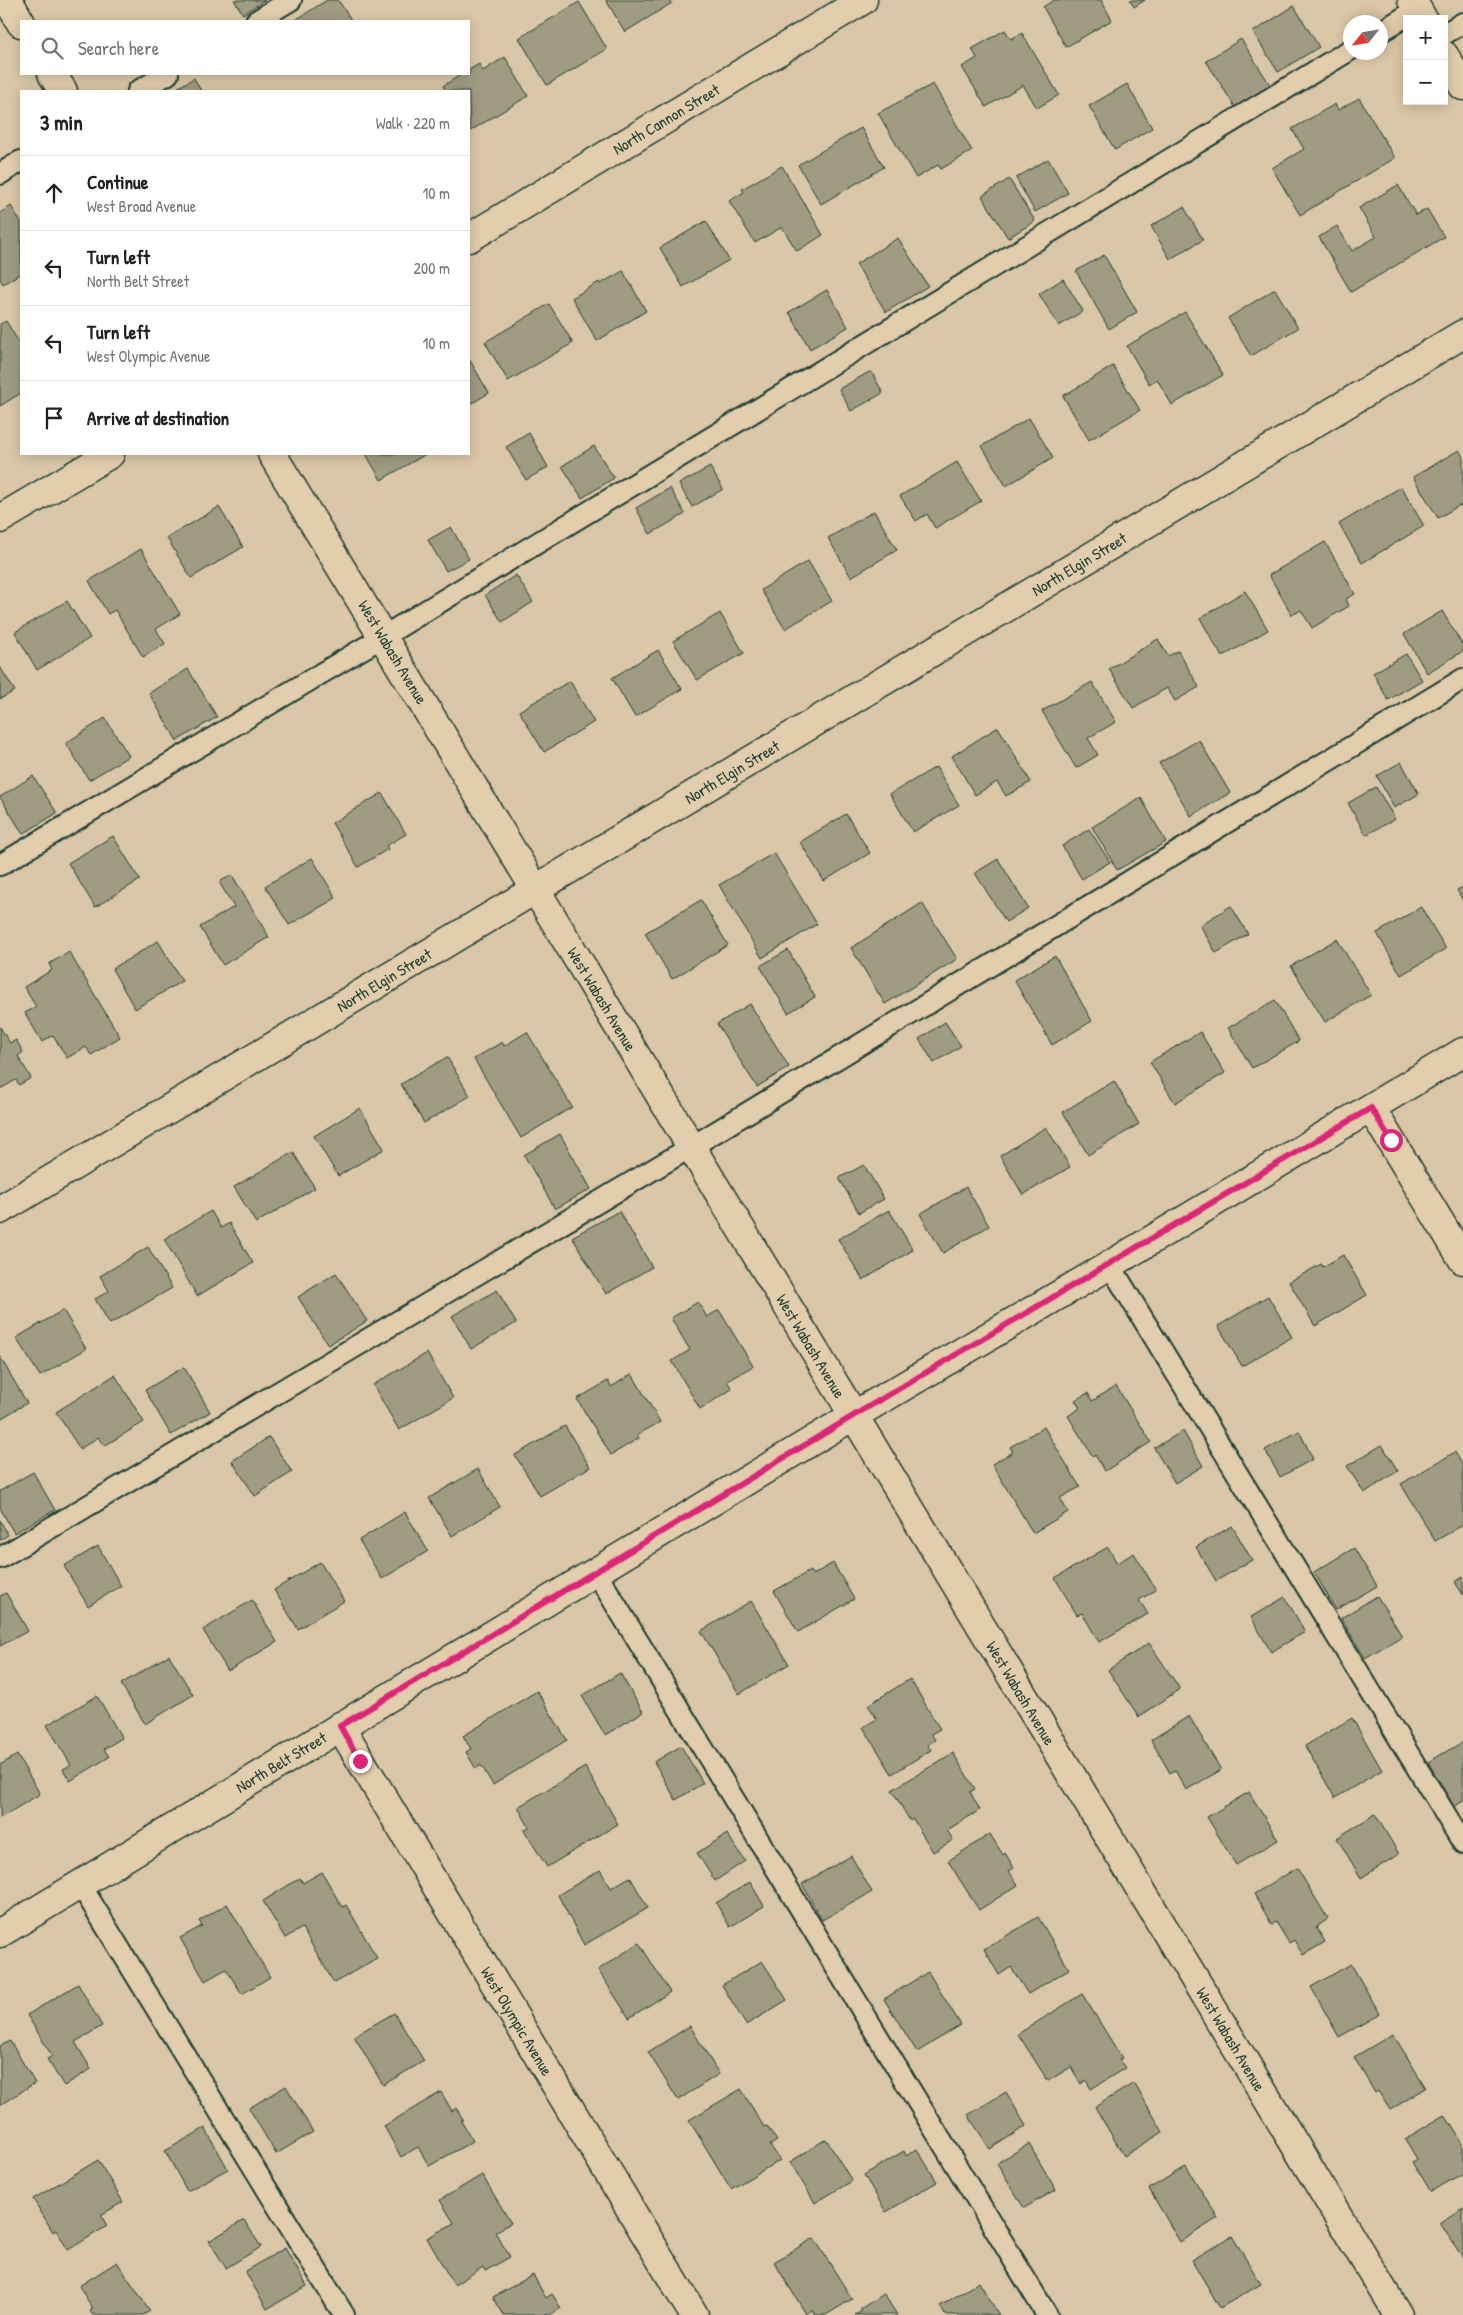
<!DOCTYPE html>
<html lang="en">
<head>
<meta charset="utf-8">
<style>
	body { margin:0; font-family:"Patrick Hand",sans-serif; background:#f6f6f6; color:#202124 }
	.controls { position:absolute; right:15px; top:15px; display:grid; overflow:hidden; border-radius:0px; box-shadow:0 2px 12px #0003 }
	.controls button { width:45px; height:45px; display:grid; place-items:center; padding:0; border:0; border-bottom:1px solid #e0e0e0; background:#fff; color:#202124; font:25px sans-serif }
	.compass { position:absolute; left:1343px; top:15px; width:45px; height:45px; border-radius:50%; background:#fff; box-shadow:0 2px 12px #0003; rotate:239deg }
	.stop { position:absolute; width:15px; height:15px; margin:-11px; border:4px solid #db2777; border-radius:50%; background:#fff }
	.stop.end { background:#db2777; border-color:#fff; box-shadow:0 1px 5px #0008 }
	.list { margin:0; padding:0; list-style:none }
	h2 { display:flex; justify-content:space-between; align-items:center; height:65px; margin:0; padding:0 20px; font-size:21px }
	h2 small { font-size:16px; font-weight:400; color:#757577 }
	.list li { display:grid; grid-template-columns:32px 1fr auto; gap:15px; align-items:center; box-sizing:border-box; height:75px; padding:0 20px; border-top:1px solid #e0e0e0 }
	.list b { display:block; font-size:19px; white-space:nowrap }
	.list p { margin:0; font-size:16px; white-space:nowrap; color:#757577 }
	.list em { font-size:16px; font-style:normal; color:#757577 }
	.icon { flex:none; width:28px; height:28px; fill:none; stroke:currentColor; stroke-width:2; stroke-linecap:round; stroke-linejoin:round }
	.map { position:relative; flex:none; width:1463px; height:2315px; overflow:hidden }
	.search { position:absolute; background:#fff; box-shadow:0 2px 12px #0003; left:20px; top:20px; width:450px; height:55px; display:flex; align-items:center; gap:12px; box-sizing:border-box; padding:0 18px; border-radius:0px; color:#757577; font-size:19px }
	.panel { position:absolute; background:#fff; box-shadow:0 2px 12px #0003; left:20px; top:90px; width:450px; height:365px; border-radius:0px }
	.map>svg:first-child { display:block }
	.building { fill:#a09c83; stroke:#1f3d34 }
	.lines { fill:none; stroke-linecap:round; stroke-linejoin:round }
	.service-casing { stroke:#1f3d34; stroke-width:24 }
	.minor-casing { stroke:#1f3d34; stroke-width:31 }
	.tertiary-casing { stroke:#1f3d34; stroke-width:31 }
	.secondary-casing { stroke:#1f3d34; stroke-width:31 }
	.service { stroke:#e2cdac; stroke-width:20 }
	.minor { stroke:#e2cdac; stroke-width:28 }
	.tertiary { stroke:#e2cdac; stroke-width:28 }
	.secondary { stroke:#e2cdac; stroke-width:28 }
	.route { stroke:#db2777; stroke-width:6 }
	.labels { text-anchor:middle; stroke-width:4; stroke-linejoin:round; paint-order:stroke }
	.street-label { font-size:16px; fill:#1f3d34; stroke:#e2cdac }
</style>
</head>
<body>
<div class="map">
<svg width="1463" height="2315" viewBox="0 0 1463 2315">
	<rect width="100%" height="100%" fill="#dac7a7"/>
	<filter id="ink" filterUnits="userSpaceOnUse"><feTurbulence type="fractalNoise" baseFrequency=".02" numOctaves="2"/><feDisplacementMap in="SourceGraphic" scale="10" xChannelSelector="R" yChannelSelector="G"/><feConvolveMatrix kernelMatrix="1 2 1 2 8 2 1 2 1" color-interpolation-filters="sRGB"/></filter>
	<g filter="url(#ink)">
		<path class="building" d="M234 0H265L243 14Z
			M327 0H338L352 21H294Z
			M606 0H670L672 3 625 32Z
			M1054 0H1101L1112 20 1066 47 1043 7Z
			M1130 0H1145L1134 7Z
			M579 2 607 49 547 85 519 38Z
			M1294 6 1319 47 1278 72 1253 32Z
			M1005 30 1011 39 1022 33 1059 95 1037 108 1023 85 986 107 962 67 977 58 972 49Z
			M1241 39 1272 88 1237 110 1206 61Z
			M505 57 528 96 470 131 469 91H446L443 86 462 74H469V70L479 64 483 71Z
			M194 78 201 91H172Z
			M933 84 972 151 941 169 938 165 916 178 878 113Z
			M1127 84 1152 128 1115 150 1089 106Z
			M1359 98 1395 158 1300 215 1272 168 1304 149 1292 129 1335 104 1338 110Z
			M861 128 884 167 821 204 798 165Z
			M1048 159 1068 193 1035 212 1016 178Z
			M782 166 823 235 797 251 782 227 755 243 729 201 744 192 742 189Z
			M1009 179 1035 221 1008 238 982 196Z
			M1398 185 1416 215 1427 209 1444 237 1351 292 1319 237 1337 226 1352 251 1376 237 1359 208Z
			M11 206 21 222V273L3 284 0 279V213Z
			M1184 207 1203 240 1170 259 1151 226Z
			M706 221 729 260 683 287 660 248Z
			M898 238 928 286 886 312 856 264Z
			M1104 255 1137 312 1109 329 1076 271Z
			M623 271 646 311 597 341 572 298 599 282 600 284Z
			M1063 279 1083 311 1059 326 1039 294Z
			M1275 289 1298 328 1251 356 1228 318Z
			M827 290 848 327 810 349 789 312Z
			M549 304 573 343 508 381 485 342Z
			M1185 312 1223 375 1172 405 1157 379 1149 384 1127 346Z
			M6 321 21 346V393L0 406V324Z
			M469 359 489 393 469 405Z
			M1113 366 1140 410 1089 440 1063 396Z
			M871 371 883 393 851 411 839 389Z
			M1029 418 1053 458 1006 486 982 446Z
			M529 433 548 467 526 480 506 447Z
			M594 446 614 478 582 498 562 466Z
			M1459 450 1463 457V510L1460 505 1438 518 1413 477Z
			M366 454H426L381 480Z
			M957 462 981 501 935 528 927 514 916 521 900 496Z
			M710 467 723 489 692 507 679 484Z
			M1401 487 1424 526 1362 563 1339 524Z
			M670 488 685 514 650 534 636 508Z
			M219 507 243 547 191 578 167 538Z
			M874 511 897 550 851 577 828 538Z
			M451 527 469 559 446 571 428 540Z
			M1325 542 1355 594 1346 599 1349 606 1312 628 1301 610 1292 615 1269 575Z
			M141 549 180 614 156 629 165 644 143 657 115 610 108 614 89 581Z
			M808 561 832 601 785 629 761 590Z
			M516 575 533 602 502 622 485 595Z
			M1245 591 1268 630 1222 657 1200 618Z
			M67 601 90 638 37 670 15 632Z
			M1442 611 1463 646V651L1427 673 1404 634Z
			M720 613 744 653 697 680 673 641Z
			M1158 639 1168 656 1178 651 1199 687 1175 701 1167 688 1133 708 1109 669Z
			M658 650 682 689 635 717 612 678Z
			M1406 654 1422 680 1388 700 1373 673Z
			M0 667 15 691 0 699Z
			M188 669 217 717 177 741 149 693Z
			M570 681 594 722 544 752 519 711Z
			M1092 682 1116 722 1088 738 1098 755 1076 768 1042 711Z
			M105 718 129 756 89 780 66 743Z
			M998 727 1031 782 1006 796 997 782 975 795 952 756Z
			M1199 740 1230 793 1191 816 1159 763Z
			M1401 762 1419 794 1394 808 1377 776Z
			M936 767 959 805 913 832 890 794Z
			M33 776 57 813 23 834 0 797Z
			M1376 787 1395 819 1366 835 1348 803Z
			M382 793 406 834 386 846 388 849 358 867 332 823Z
			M1141 798 1166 842 1117 870 1092 827Z
			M846 814 870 853 824 881 800 842Z
			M1089 829 1110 862 1082 879 1062 846Z
			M113 836 140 880 95 907 68 863Z
			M774 853 817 924 762 958 719 885Z
			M312 858 336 898 289 925 265 886Z
			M998 859 1028 908 1006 922 975 873Z
			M232 875 269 937 223 965 200 927 234 907 219 882Z
			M1463 887V901L1457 890Z
			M701 900 728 945 672 979 645 933Z
			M922 903 957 959 885 1004 851 948Z
			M1231 906 1248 934 1216 953 1200 925Z
			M1421 907 1446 949 1401 975 1377 933Z
			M1337 939 1371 995 1325 1022 1291 966Z
			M158 941 182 981 135 1009 112 969Z
			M788 950 815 997 788 1013 760 966Z
			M69 952 120 1037 91 1055 86 1047 67 1058 53 1035 42 1042 25 1013 36 1007 24 987 52 970 49 964Z
			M1055 956 1092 1021 1052 1045 1014 980Z
			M1275 1000 1299 1041 1252 1068 1228 1028Z
			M750 1004 789 1067 757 1087 717 1024Z
			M945 1022 961 1046 934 1063 919 1039Z
			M0 1027 10 1043 16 1040 23 1052 18 1056 31 1078 19 1085 16 1080 0 1089Z
			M527 1032 572 1107 521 1138 474 1059 502 1042 504 1046Z
			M1200 1032 1225 1073 1175 1103 1150 1062Z
			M447 1057 470 1096 424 1123 401 1084Z
			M1114 1081 1139 1124 1088 1155 1063 1112Z
			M360 1108 384 1149 338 1176 314 1136Z
			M1046 1127 1070 1167 1023 1195 1000 1156Z
			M560 1134 591 1189 555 1209 524 1155Z
			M293 1152 315 1188 256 1223 234 1187Z
			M864 1165 884 1199 859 1213 839 1178Z
			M966 1187 989 1226 943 1253 920 1214Z
			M889 1210 913 1250 863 1280 838 1239Z
			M211 1211 221 1228 229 1223 253 1263 197 1296 164 1239Z
			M619 1211 652 1267 606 1294 572 1237Z
			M148 1247 172 1288 110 1324 95 1299 109 1291 100 1276Z
			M1343 1255 1367 1295 1315 1326 1289 1282 1321 1264 1323 1267Z
			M336 1273 367 1321 328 1345 298 1297Z
			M497 1290 516 1323 471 1349 452 1316Z
			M1268 1296 1292 1337 1242 1366 1218 1326Z
			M698 1302 707 1317 719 1310 753 1366 727 1381 732 1389 700 1409 672 1361 690 1350 671 1318Z
			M63 1310 86 1349 40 1376 16 1338Z
			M427 1353 453 1398 399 1430 373 1385Z
			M0 1357 27 1403 0 1419Z
			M184 1367 210 1412 171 1435 145 1390Z
			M632 1374 660 1422 637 1435 639 1438 611 1455 577 1399 608 1381 611 1387Z
			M115 1375 144 1422 104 1446 98 1437 80 1449 56 1412Z
			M1116 1386 1151 1442 1105 1471 1095 1455 1093 1457 1068 1416 1080 1408 1075 1400 1088 1393 1092 1401Z
			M565 1426 590 1467 540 1496 515 1455Z
			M1044 1427 1080 1487 1060 1498 1068 1512 1033 1533 992 1464 1013 1452 1010 1447Z
			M1183 1431 1203 1466 1175 1483 1154 1448Z
			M1299 1431 1313 1459 1280 1477 1265 1450Z
			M269 1437 292 1472 255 1496 232 1461Z
			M1382 1445 1398 1471 1364 1493 1347 1466Z
			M1455 1452 1463 1466V1525L1435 1541 1401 1484Z
			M478 1469 500 1507 452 1536 429 1498Z
			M33 1472 55 1510 14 1533 0 1508V1491Z
			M405 1512 428 1551 382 1579 359 1540Z
			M0 1520 8 1535 0 1540Z
			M1232 1526 1252 1560 1216 1581 1196 1547Z
			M98 1546 121 1586 88 1606 64 1566Z
			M1108 1547 1117 1563 1134 1553 1156 1590 1139 1600 1148 1614 1099 1642 1082 1613 1077 1615 1055 1578Z
			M1354 1548 1377 1586 1336 1610 1314 1572Z
			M320 1562 344 1601 298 1629 274 1590Z
			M833 1563 854 1599 798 1632 774 1591 810 1571 813 1575Z
			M1463 1577V1595L1455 1582Z
			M6 1593 28 1631 0 1646V1596Z
			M1377 1596 1402 1636 1365 1658 1341 1618Z
			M1285 1597 1305 1632 1271 1652 1251 1617Z
			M252 1600 277 1642 228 1671 203 1630Z
			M751 1601 789 1664 739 1694 701 1631Z
			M1149 1643 1180 1689 1139 1717 1108 1670Z
			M169 1655 193 1695 145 1724 121 1684Z
			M620 1673 643 1712 605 1735 582 1696Z
			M910 1679 940 1729 931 1734 935 1740 927 1745 931 1750 892 1774 863 1727 877 1719 868 1705Z
			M537 1691 567 1740 493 1785 481 1765 476 1769 466 1752 471 1749 463 1736Z
			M97 1696 122 1738 104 1749 109 1757 70 1781 63 1769 71 1765 47 1725Z
			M1189 1716 1221 1770 1186 1790 1175 1770 1170 1773 1151 1740Z
			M1352 1718 1382 1770 1335 1798 1305 1746Z
			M1463 1742V1801L1454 1807 1428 1762Z
			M681 1746 703 1783 676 1800 654 1762Z
			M953 1753 975 1789 970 1792 980 1810 947 1830 953 1840 933 1852 913 1819 910 1821 892 1790Z
			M17 1755 40 1794 0 1818V1765Z
			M585 1767 618 1824 547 1867 524 1830 529 1827 518 1807Z
			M1249 1792 1278 1840 1236 1865 1207 1817Z
			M1375 1814 1399 1854 1361 1878 1337 1838Z
			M727 1834 745 1861 715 1881 697 1853Z
			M990 1834 1003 1855 1005 1853 1014 1868 1009 1871 1018 1885 979 1910 948 1861Z
			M851 1856 872 1892 822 1920 802 1884Z
			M1297 1868 1328 1919 1316 1927 1325 1942 1303 1955 1294 1940 1289 1943 1276 1922 1272 1925 1254 1894Z
			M600 1870 611 1888 630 1877 648 1908 584 1945 558 1895Z
			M322 1872 342 1907 346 1905 377 1958 334 1983 302 1928 285 1938 263 1901 300 1878 303 1883Z
			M750 1882 764 1906 730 1927 716 1903Z
			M227 1904 270 1977 242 1994 226 1969 205 1981 180 1938 202 1926 199 1921Z
			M1038 1917 1069 1969 1028 1994 1011 1967 999 1975 984 1949Z
			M639 1943 670 1992 629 2018 598 1970Z
			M762 1961 787 2000 746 2025 722 1985Z
			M1351 1964 1380 2014 1339 2037 1311 1987Z
			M928 1972 961 2025 917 2052 884 1999Z
			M78 1984 102 2026 75 2042 91 2069 64 2086 47 2059 52 2056 27 2015Z
			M1082 1994 1122 2058 1119 2060 1125 2068 1091 2089 1086 2080 1081 2084 1071 2067 1048 2081 1018 2034Z
			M394 2013 424 2061 383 2085 354 2036Z
			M690 2026 719 2074 678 2100 648 2052Z
			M1393 2034 1426 2088 1390 2110 1378 2091 1375 2093 1354 2057Z
			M10 2041 35 2083 0 2105V2046Z
			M1134 2083 1163 2132 1124 2156 1095 2107Z
			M286 2086 313 2132 276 2154 249 2108Z
			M741 2089 764 2127 767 2126 777 2141 770 2145 780 2160 731 2189 689 2120Z
			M441 2092 452 2111 456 2108 463 2119 461 2121 473 2141 429 2166 418 2147 401 2157 384 2126Z
			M1006 2092 1026 2126 990 2149 968 2115Z
			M1445 2115 1463 2144V2173L1431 2192 1413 2162 1417 2159 1405 2139Z
			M205 2128 228 2169 187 2191 165 2151Z
			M826 2139 852 2181 815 2203 790 2162Z
			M1029 2144 1056 2190 1024 2208 997 2163Z
			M917 2149 937 2182 886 2212 864 2175 904 2151 906 2156Z
			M98 2160 123 2202 101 2215 107 2226 68 2250 56 2230 53 2232 33 2199Z
			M1186 2166 1218 2218 1180 2242 1149 2189Z
			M482 2175 511 2223 495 2232 510 2257 485 2271 483 2267 454 2285 427 2238 454 2223 440 2200Z
			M1463 2208V2258L1440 2223Z
			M244 2220 261 2247 226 2268 209 2241Z
			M1232 2236 1261 2284 1220 2308 1192 2260Z
			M814 2238 852 2299 826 2315H815L812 2310 806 2314 774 2262Z
			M285 2248 307 2286 267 2309 245 2271Z
			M117 2262 150 2311 143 2315H93L90 2311 93 2309 79 2286Z
			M533 2275 546 2298 552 2294 561 2308 550 2315H504L493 2297Z
			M979 2282 999 2315H945L940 2306Z
			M884 2294 897 2315H855L862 2311 860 2309Z"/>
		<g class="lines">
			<g class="service-casing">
				<path id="service" d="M256 21 291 0
					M1380 32 1418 9
					M1444 34 1463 23
					M138 91 168 74
					M0 174 21 161
					M0 865 384 636 1350 50
					M1110 1265 1463 1843
					M0 1558 691 1147 1463 679
					M596 1572 1047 2315
					M80 1884 344 2315"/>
			</g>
			<g class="minor-casing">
				<path id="minor" d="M8 0 21 23
					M52 74 63 91
					M469 238 863 0
					M272 454 1398 2315
					M0 519 110 454
					M1371 1108 1463 1260
					M0 1210 1463 334
					M340 1726 694 2315"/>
			</g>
			<g class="tertiary-casing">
				<path id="tertiary" d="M0 1933 853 1416 1110 1265 1463 1052"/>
			</g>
			<g class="secondary-casing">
				<path id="secondary" d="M1412 0 1423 19
					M1444 55 1463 86"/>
			</g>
			<use href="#service" class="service"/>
			<use href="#minor" class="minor"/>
			<use href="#tertiary" class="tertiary"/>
			<use href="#secondary" class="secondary"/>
		</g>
	</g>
	<g class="lines" filter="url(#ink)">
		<path class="route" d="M360 1761 340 1726 853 1416 1371 1108 1391 1140"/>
	</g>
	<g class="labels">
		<g class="street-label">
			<text transform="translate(666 119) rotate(-31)" y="6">North Cannon Street</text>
			<text transform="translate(1079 564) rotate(-31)" y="6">North Elgin Street</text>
			<text transform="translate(393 652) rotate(59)" y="6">West Wabash Avenue</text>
			<text transform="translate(732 772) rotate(-31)" y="6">North Elgin Street</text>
			<text transform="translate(384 980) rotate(-31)" y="6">North Elgin Street</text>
			<text transform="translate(602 999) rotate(59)" y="6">West Wabash Avenue</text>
			<text transform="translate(811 1346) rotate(59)" y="6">West Wabash Avenue</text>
			<text transform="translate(1021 1693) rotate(59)" y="6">West Wabash Avenue</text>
			<text transform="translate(281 1762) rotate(-31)" y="6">North Belt Street</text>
			<text transform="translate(517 2021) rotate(59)" y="6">West Olympic Avenue</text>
			<text transform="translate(1231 2039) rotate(59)" y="6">West Wabash Avenue</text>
		</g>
	</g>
</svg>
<div class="controls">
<button>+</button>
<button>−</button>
</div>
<svg class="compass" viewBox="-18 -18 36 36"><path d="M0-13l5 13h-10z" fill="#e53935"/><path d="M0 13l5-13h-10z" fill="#757577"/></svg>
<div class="stop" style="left:1391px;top:1140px"></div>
<div class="stop end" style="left:360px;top:1761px"></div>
<div class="search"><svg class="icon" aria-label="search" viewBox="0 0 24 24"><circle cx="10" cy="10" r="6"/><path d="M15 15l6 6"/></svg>Search here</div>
<section class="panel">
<h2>3 min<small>Walk · 220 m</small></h2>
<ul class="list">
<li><svg class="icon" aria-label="ahead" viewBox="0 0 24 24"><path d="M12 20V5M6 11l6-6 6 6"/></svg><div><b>Continue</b><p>West Broad Avenue</p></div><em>10 m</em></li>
<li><svg class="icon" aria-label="left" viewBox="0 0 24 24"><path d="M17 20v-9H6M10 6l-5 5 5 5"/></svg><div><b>Turn left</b><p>North Belt Street</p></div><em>200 m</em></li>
<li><svg class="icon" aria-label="left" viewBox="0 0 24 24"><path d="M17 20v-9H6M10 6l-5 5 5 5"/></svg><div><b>Turn left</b><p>West Olympic Avenue</p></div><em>10 m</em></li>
<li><svg class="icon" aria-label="arrive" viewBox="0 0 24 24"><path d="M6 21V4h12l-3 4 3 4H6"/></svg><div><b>Arrive at destination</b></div></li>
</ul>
</section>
</div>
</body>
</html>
